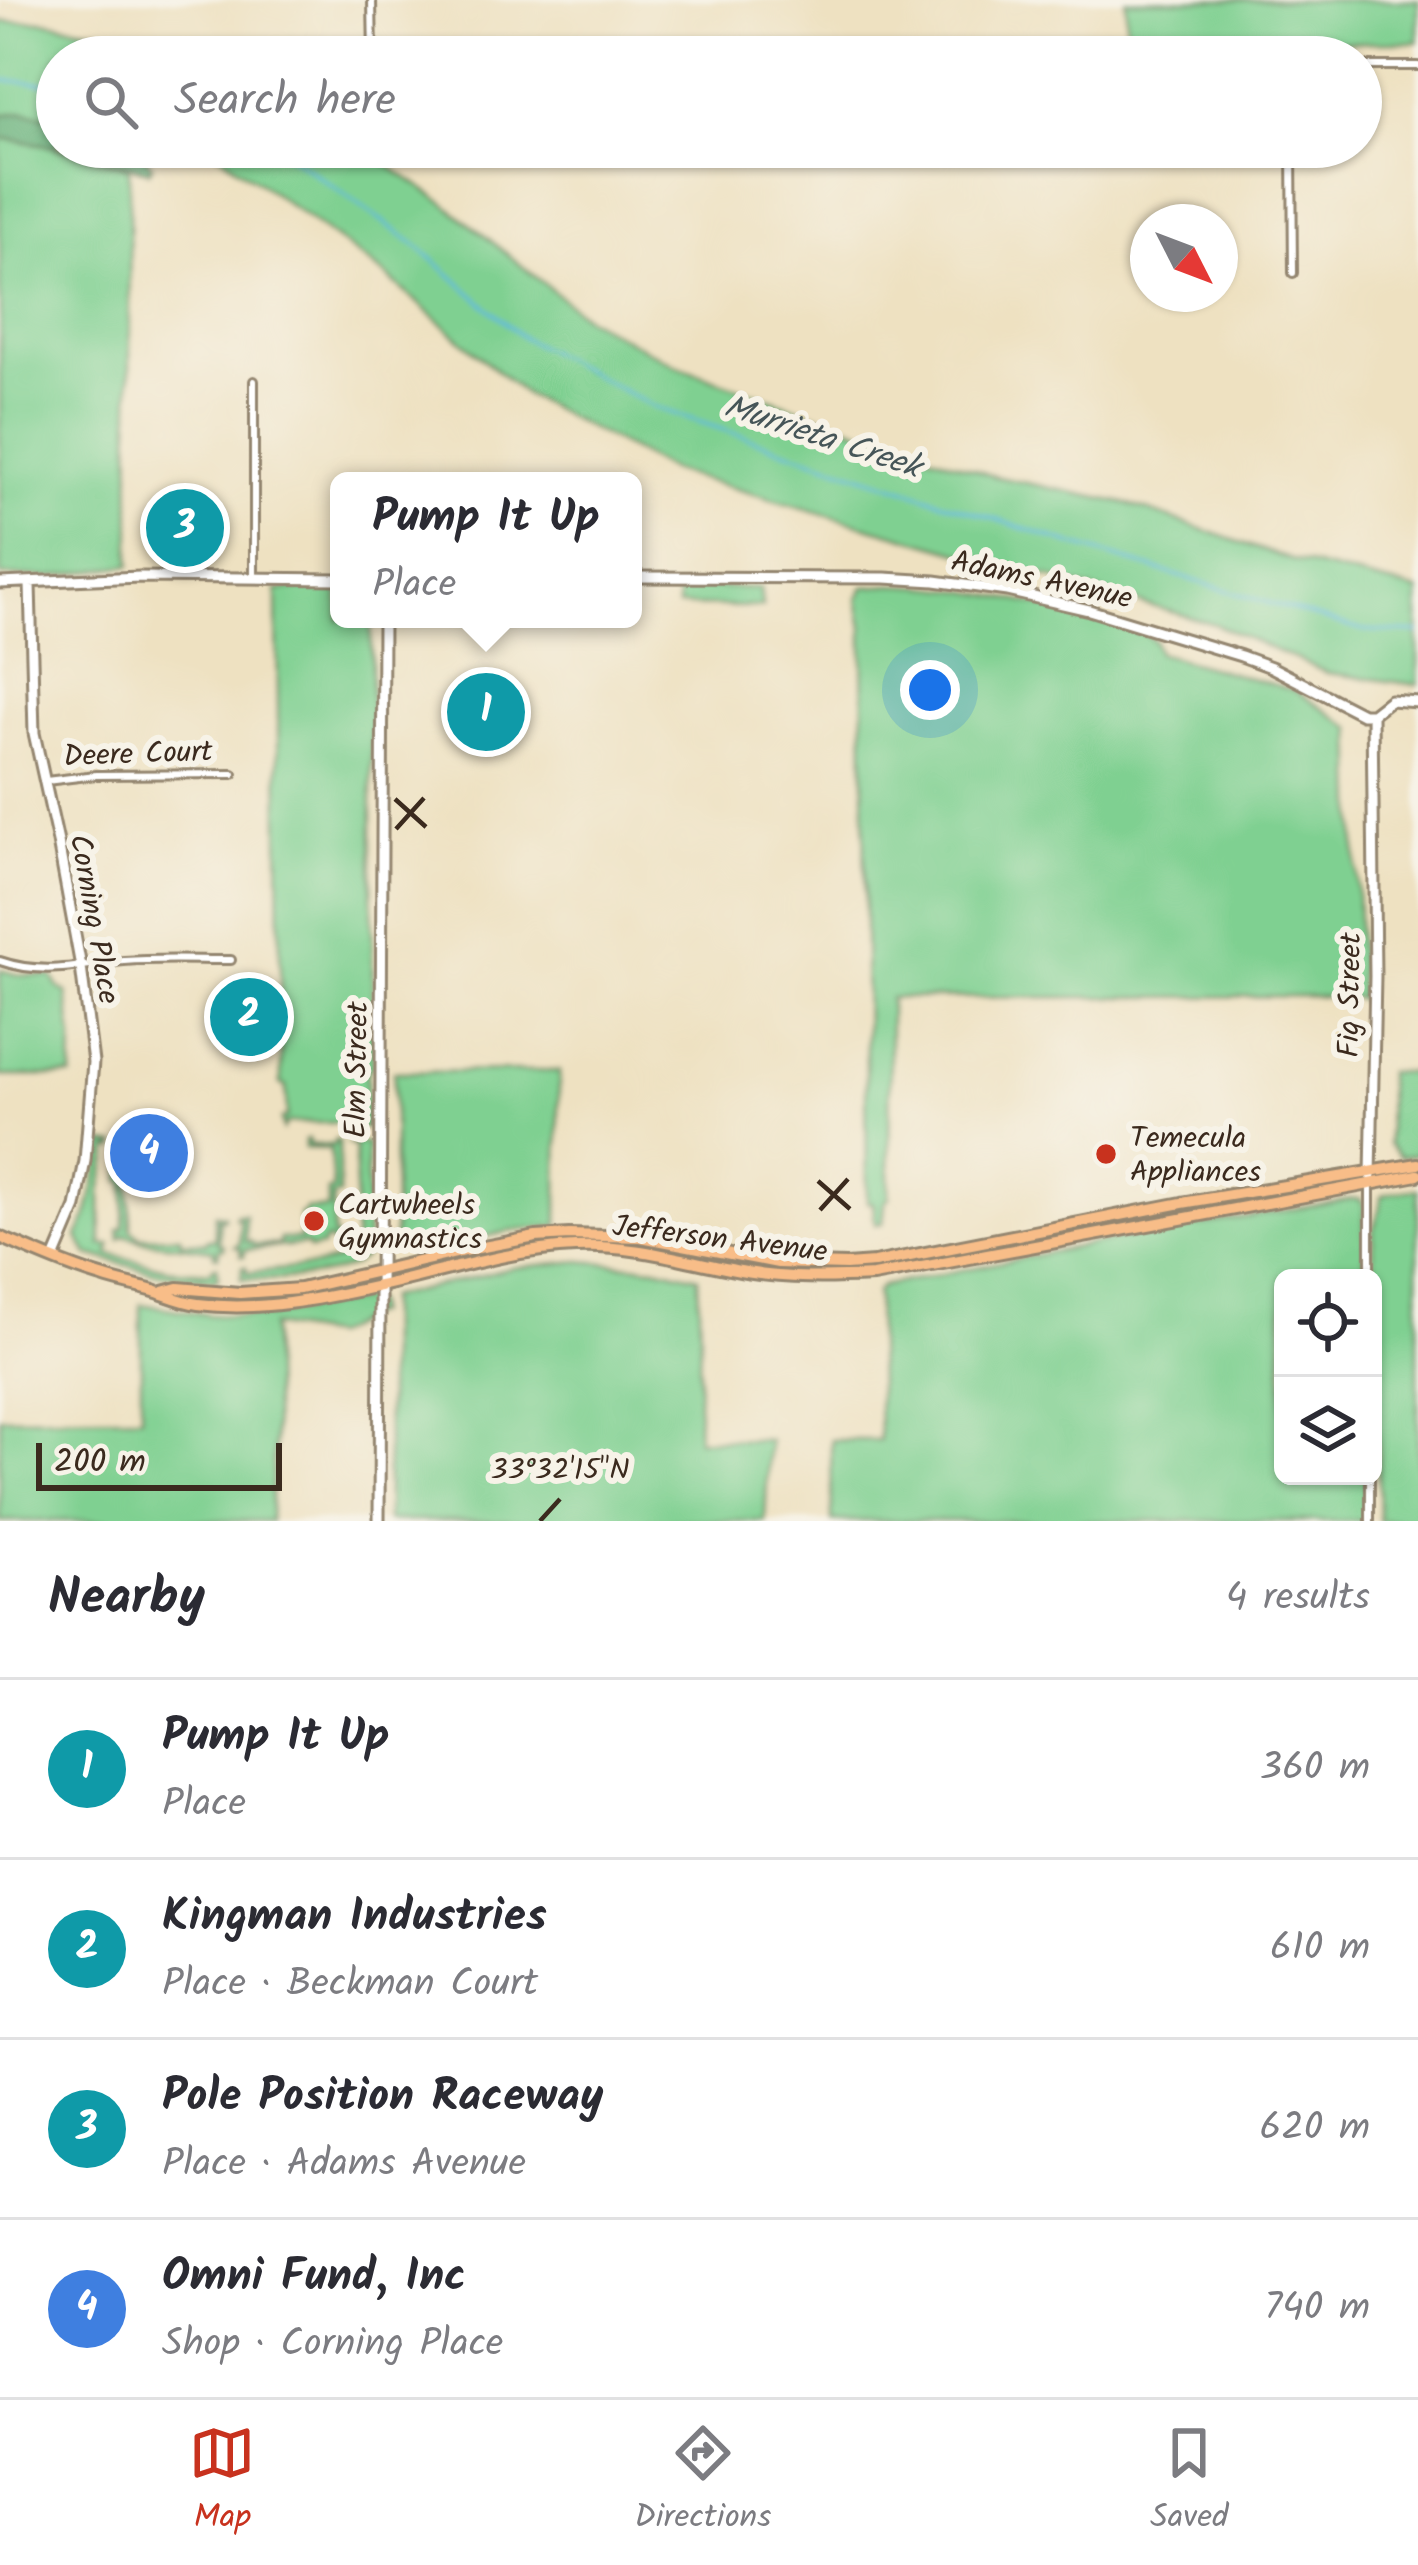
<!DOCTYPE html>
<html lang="en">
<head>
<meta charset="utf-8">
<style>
	body { margin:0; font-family:Kalam,sans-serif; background:#f2f2f3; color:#2b2b33 }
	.controls { position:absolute; right:36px; bottom:36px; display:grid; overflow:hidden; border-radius:18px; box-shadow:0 3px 9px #0004 }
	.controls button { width:108px; height:108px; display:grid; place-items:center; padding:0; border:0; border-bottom:3px solid #e1e1e2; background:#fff; color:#2b2b33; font:60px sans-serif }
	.compass { position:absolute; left:1130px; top:204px; width:108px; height:108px; border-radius:50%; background:#fff; box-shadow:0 3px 9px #0004; rotate:132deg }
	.scale { position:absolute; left:36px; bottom:30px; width:246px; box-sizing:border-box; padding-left:12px; border:6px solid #3b2a1e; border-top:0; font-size:33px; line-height:42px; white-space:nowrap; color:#3b2a1e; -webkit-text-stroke:9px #f7f3e8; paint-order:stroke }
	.you { position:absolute; left:930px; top:690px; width:42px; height:42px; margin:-30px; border:9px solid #fff; border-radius:50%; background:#1a73e8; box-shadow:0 0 0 18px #1a73e833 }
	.badge { display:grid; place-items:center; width:78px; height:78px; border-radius:50%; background:#c8321e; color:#fff; font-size:39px; font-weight:700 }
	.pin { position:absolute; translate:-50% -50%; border:6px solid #fff; box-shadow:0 3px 12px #0006 }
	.popup { position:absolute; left:330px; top:472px; width:312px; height:156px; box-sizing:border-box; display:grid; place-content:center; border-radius:18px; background:#fff; filter:drop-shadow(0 3px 9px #0005); font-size:39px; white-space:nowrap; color:#7c7c81 }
	.popup b { font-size:45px; color:#2b2b33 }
	.popup::after { content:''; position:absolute; left:50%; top:100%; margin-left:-24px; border:24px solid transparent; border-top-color:#fff }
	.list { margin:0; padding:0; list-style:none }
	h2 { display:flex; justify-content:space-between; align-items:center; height:156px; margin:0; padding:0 48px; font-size:51px }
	h2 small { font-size:39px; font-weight:400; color:#7c7c81 }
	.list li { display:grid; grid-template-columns:78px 1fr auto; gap:36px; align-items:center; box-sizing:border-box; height:180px; padding:0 48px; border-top:3px solid #e1e1e2 }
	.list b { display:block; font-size:45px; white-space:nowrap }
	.list p { margin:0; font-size:39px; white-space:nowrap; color:#7c7c81 }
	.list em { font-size:39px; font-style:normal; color:#7c7c81 }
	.icon { flex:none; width:66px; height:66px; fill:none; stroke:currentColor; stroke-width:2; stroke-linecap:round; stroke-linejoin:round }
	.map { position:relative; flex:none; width:1418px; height:1521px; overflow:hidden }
	.search { position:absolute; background:#fff; box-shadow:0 3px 9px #0004; left:36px; right:36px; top:36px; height:132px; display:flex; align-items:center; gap:30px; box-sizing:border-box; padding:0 42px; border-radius:66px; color:#7c7c81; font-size:45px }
	.sheet { height:876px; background:#fff }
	nav { display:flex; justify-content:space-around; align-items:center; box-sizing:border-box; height:168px; border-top:3px solid #e1e1e2; background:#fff; font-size:33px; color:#7c7c81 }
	nav a { display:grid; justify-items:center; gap:6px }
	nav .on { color:#c8321e }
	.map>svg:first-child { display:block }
	.green { fill:#7fd091; stroke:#5d7d58; stroke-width:3 }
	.forest { fill:#67b27b; stroke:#516e4c; stroke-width:3 }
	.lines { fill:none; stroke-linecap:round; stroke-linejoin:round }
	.stream { stroke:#61b9de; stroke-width:3 }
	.minor-casing { stroke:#948670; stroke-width:12 }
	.tertiary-casing { stroke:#948670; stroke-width:15 }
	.primary-casing { stroke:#948670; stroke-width:16 }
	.minor { stroke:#fff; stroke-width:6 }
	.tertiary { stroke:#fff; stroke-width:9 }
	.primary { stroke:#f8bd88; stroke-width:10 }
	.ticks { fill:none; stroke:#3b2a1e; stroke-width:4.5 }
	.poi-dot { fill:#c8321e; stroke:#f7f3e8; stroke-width:4.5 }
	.labels { text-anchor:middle; stroke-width:12; stroke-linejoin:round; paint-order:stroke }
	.street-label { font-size:30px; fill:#3b2a1e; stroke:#f7f3e8 }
	.poi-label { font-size:30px; fill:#3b2a1e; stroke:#f7f3e8; text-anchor:start }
	.water-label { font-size:33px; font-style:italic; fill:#465558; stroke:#f7f3e8 }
	.ticks-label { font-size:30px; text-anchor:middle; fill:#3b2a1e; stroke:#f7f3e8; stroke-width:12; stroke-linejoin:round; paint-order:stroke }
</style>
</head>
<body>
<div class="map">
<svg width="1418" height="1521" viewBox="0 0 1418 1521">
	<rect width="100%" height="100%" fill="#f7f3e8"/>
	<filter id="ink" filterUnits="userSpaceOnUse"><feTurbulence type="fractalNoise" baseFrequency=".00833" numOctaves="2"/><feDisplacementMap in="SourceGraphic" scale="24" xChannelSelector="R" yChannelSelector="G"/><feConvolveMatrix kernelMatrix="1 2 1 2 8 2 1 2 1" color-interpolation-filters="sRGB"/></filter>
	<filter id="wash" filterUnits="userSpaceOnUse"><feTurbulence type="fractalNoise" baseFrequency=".004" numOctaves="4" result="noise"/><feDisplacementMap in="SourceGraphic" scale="48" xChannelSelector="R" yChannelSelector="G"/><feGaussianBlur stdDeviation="2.7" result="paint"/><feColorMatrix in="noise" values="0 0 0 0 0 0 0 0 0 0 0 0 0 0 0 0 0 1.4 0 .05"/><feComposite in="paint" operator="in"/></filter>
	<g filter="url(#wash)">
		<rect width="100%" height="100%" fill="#eee1c1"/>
		<path class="green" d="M1126 0H1418V42L1127 43Z
			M43 21 173 43 202 57H57V118L24 112 0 115V22Z
			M0 138 42 144 129 168 131 565 50 577 0 576Z
			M210 147H361L443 202 585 317 680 367 993 476 1129 504 1291 560 1418 591V685L1327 673 1214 624 672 471 524 394 383 273Z
			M339 585V619H371L373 1065 367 1073V1128H351V1123H287L283 1129 281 1119 287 1117 286 1086 281 1084V1074L277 590Z
			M891 585C981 587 1058 609 1144 633L1154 641 1158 653 1294 690 1353 728 1360 999 1347 996 890 998 889 1198 885 1202 883 1223 875 1224 873 1203 867 1202 863 627 858 599 864 587Z
			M682 587 760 588 762 607 678 606V590Z
			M0 970 19 975 52 976 59 988 67 992 73 1039 72 1076H0Z
			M559 1071 558 1226 511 1231 411 1254V1250L394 1240V1072Z
			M1387 1072H1418V1154L1401 1157 1388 1144Z
			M127 1139 131 1140 132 1146 149 1145 150 1140 153 1141V1149H132V1160H129L131 1229 140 1237 180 1236 181 1242H207L208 1239H215V1214L224 1215V1218L219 1219V1243L224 1245V1248L219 1249 218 1256 214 1255V1250L142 1241 125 1235 120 1239 119 1230 124 1228 125 1184 121 1180Z
			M308 1139 310 1145H334L335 1140 339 1141V1195L333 1196V1237L338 1238V1243L332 1245 329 1240 324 1241 322 1247 310 1249 306 1244 245 1250 244 1256H241L240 1248 235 1246 240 1243V1219L235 1218 236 1215H245L246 1242H252L253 1245H279L280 1239H300V1214H305V1209H328V1191L333 1190 330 1149 305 1148V1140Z
			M104 1143 116 1145 115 1149H110L101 1193 102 1245H111L109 1254 173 1270 211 1272 213 1267 217 1266 218 1278 215 1280 161 1274 88 1255 78 1237 87 1217Z
			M367 1143V1254C361 1258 357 1263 351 1266 326 1278 269 1281 241 1279L242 1267H246L247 1273 315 1266 339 1260V1254L345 1252 349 1243 355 1242V1147L349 1144Z
			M1418 1189V1521H1379L1373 1229C1390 1191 1364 1196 1418 1189Z
			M1352 1199H1360L1364 1205 1365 1278H1283V1476H1365V1521H832L831 1440H879L876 1292 882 1286 1101 1242Z
			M579 1261 655 1267 698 1277 700 1339 697 1439 769 1440 765 1521H387V1298L511 1268Z
			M369 1298 374 1303 375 1313 331 1336 271 1326 274 1442 270 1521H0V1417L141 1416V1304L210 1315 270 1316Z"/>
		<path class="forest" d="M24 112 57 118V147H137L152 165 149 171 42 144 0 138V115Z"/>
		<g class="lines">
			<path class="stream" d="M0 80 57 84
				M277 147 415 244 523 338 654 407 1074 545 1360 630 1418 633"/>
		</g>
	</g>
	<g filter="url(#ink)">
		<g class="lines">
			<g class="minor-casing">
				<path id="minor" d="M372 0 373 57
					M1361 66H1418
					M1292 147 1293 273
					M254 578V381
					M46 781 96 775 233 774
					M0 961C43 976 81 965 124 961 160 958 196 960 231 960
					M1370 1278V1187
					M1370 1521V1476"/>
			</g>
			<g class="tertiary-casing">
				<path id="tertiary" d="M633 577 885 578 935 581 1007 591 1089 610 1241 656 1271 667 1362 714H1372L1390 700 1418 702
					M0 583 140 577 339 579
					M30 584 34 733 58 842 81 967 93 1062 85 1161 76 1207 54 1259
					M1371 1176 1375 976 1372 714
					M379 1521 383 619"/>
			</g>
			<g class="primary-casing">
				<path id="primary" d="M0 1237C33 1251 67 1267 102 1277 119 1283 137 1286 154 1291 169 1296 182 1302 198 1304 259 1312 320 1299 379 1286 444 1272 507 1250 575 1247 634 1244 688 1262 746 1272 787 1279 831 1278 873 1276L1418 1175
					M163 1292 178 1288 240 1293 300 1289 478 1248 536 1237 569 1235 641 1237 778 1263 846 1265 874 1263 1182 1203 1418 1164"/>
			</g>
			<use href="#minor" class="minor"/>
			<use href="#tertiary" class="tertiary"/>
			<use href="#primary" class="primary"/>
		</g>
	</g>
	<path class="ticks" d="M395 799 426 827M396 829 424 798M818 1181 850 1209M820 1210 848 1179M540 1521 560 1499"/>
	<g class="poi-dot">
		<circle cx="1106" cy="1154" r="12"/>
		<circle cx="314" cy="1221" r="12"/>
	</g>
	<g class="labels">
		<g class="street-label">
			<text transform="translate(1042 579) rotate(12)" y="10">Adams Avenue</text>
			<text transform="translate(138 753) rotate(-2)" y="10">Deere Court</text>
			<text transform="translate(95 919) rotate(80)" y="10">Corning Place</text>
			<text transform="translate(1349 995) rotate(-89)" y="10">Fig Street</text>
			<text transform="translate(356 1070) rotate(-89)" y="10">Elm Street</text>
			<text transform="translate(720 1238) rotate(7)" y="10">Jefferson Avenue</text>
		</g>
		<g class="poi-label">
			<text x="1130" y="1147">Temecula<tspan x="1130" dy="34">Appliances</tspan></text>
			<text x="338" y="1214">Cartwheels<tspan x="338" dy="34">Gymnastics</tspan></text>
		</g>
		<g class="water-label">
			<text transform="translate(823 435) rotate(18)" y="12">Murrieta Creek</text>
		</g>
	</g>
	<g class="ticks-label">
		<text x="560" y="1479">33°32'15"N</text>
	</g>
</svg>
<div class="controls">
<button><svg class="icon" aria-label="locate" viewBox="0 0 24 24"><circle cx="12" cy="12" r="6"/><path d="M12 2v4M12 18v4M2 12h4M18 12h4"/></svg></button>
<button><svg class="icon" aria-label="layers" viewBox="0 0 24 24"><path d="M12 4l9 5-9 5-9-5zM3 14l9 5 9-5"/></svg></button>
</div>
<svg class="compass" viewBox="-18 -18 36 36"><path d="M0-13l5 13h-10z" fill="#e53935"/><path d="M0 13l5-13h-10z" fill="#7c7c81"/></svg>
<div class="scale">200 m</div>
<div class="you"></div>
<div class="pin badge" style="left:486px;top:712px;background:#0f9aa8">1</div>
<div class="popup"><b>Pump It Up</b>Place</div>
<div class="pin badge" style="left:249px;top:1017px;background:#0f9aa8">2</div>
<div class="pin badge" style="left:185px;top:528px;background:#0f9aa8">3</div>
<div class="pin badge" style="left:149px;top:1153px;background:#3f7fe0">4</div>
<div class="search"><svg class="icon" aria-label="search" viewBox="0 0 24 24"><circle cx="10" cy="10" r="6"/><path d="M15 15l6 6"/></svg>Search here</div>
</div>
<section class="sheet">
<h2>Nearby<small>4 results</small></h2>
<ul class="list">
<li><span class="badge" style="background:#0f9aa8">1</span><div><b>Pump It Up</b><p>Place</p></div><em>360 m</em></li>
<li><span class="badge" style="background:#0f9aa8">2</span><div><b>Kingman Industries</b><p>Place · Beckman Court</p></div><em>610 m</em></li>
<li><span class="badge" style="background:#0f9aa8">3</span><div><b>Pole Position Raceway</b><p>Place · Adams Avenue</p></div><em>620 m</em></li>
<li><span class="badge" style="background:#3f7fe0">4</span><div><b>Omni Fund, Inc</b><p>Shop · Corning Place</p></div><em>740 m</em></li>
</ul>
</section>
<nav>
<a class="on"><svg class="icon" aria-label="map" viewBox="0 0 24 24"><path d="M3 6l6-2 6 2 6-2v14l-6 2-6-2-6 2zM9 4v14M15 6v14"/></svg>Map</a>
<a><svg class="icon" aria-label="directions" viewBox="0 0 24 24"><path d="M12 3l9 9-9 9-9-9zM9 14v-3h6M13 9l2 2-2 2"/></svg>Directions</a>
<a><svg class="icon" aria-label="saved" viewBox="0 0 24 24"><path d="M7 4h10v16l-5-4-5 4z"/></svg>Saved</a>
</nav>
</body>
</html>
